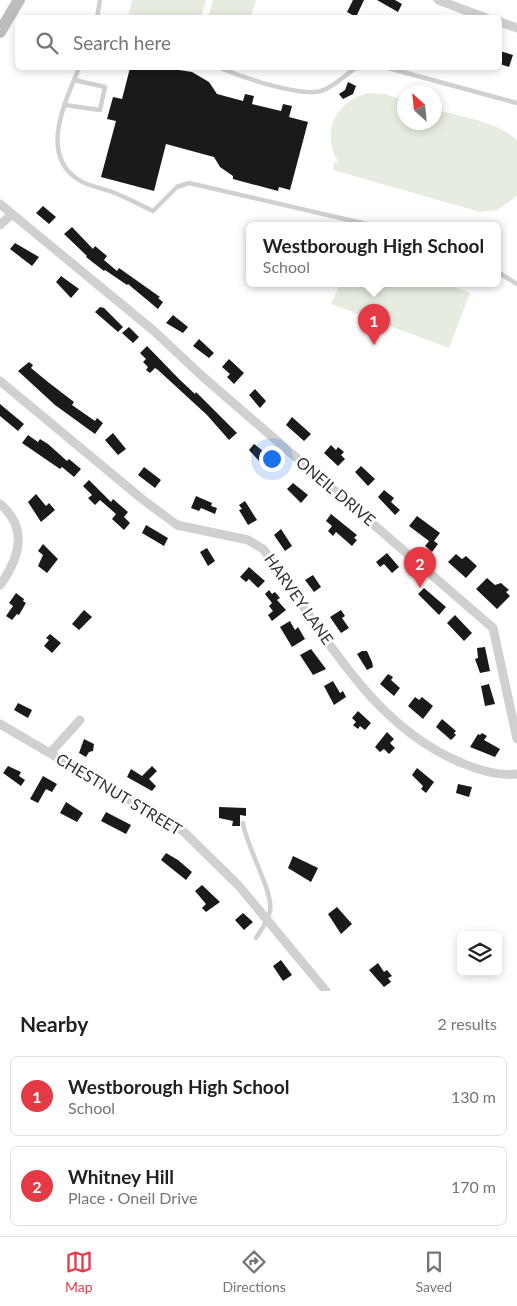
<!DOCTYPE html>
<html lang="en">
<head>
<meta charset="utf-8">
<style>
	body { margin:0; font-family:Lato,sans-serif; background:#f2f2f2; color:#202124 }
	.controls { position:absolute; right:15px; bottom:15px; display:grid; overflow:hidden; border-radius:8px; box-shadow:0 2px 8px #0003 }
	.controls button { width:45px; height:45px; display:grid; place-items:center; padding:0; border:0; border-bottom:1px solid #e0e0e0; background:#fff; color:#202124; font:25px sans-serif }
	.compass { position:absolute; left:397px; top:85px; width:45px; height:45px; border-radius:50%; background:#fff; box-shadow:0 2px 8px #0003; rotate:333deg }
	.you { position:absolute; left:271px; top:458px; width:18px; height:18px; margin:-12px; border:4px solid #fff; border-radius:50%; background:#1a73e8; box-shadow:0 0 0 8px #1a73e833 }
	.badge { display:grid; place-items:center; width:32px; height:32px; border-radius:50%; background:#e63946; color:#fff; font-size:16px; font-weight:700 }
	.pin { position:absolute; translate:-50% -41px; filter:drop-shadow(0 1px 2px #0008) }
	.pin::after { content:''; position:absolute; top:26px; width:18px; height:15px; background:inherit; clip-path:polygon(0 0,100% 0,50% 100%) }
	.popup { position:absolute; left:246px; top:222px; width:255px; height:65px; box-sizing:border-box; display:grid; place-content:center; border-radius:8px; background:#fff; filter:drop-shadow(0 1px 4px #0005); font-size:16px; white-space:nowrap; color:#757577 }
	.popup b { font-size:19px; color:#202124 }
	.popup::after { content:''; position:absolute; left:50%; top:100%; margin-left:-10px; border:10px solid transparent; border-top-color:#fff }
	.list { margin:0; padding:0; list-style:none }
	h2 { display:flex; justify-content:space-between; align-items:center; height:65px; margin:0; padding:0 20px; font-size:21px }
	h2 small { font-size:16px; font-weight:400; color:#757577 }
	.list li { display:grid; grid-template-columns:32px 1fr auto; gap:15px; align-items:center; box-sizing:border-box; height:80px; margin:0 10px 10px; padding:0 10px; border:1px solid #e0e0e0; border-radius:8px }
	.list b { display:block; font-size:19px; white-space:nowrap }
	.list p { margin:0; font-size:16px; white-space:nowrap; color:#757577 }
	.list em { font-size:16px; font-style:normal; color:#757577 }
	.icon { flex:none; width:28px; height:28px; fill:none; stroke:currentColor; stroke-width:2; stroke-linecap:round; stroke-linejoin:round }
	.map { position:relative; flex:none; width:517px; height:991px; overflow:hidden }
	.search { position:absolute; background:#fff; box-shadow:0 2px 8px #0003; left:15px; right:15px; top:15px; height:55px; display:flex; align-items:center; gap:12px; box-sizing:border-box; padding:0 18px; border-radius:8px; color:#757577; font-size:19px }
	.sheet { height:245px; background:#fff }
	nav { display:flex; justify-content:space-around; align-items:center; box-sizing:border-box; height:70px; border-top:1px solid #e0e0e0; background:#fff; font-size:14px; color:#757577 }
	nav a { display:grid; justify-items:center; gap:2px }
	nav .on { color:#e63946 }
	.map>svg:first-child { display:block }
	.green { fill:#e6ecdf }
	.building { fill:#1a1a1a }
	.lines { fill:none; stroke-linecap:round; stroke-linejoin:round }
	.service { stroke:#d0d0d0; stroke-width:4.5 }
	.minor { stroke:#d0d0d0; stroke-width:9 }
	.secondary { stroke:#bdbdbd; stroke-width:12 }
	.labels { text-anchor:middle; stroke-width:5; stroke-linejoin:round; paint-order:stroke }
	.street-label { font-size:16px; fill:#333; stroke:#fff }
</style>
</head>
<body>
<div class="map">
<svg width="517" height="991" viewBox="0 0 517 991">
	<rect width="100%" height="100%" fill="#fff"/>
	<path class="green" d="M132 0H206L201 17H128Z
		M213 0H256L251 16 254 17H208Z
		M368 93 385 94 404 100V122H434L435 109C461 117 496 121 517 140V196L497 210 480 212 333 170 334 162 339 163C320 134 335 101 368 93Z
		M340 284H447L470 293 449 348 331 304Z"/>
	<path class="building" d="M353 0H364L356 17 347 12Z
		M377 0H395L402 4 398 12Z
		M500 51 513 55 509 67 500 64Z
		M130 68H166L192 72 209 82 217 94 243 101 245 94 254 96 252 104 281 111 283 104 292 106 289 117 308 122 290 190 279 187 278 191 233 179V176L220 167 214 157 166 144 154 191 101 177 116 121 107 119 113 97 122 99Z
		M348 82 356 86 353 94 343 99 339 94 345 90Z
		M43 206 56 217 49 224 36 213Z
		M72 227 93 249 95 246 107 256 104 260 117 271 119 268 160 297 158 298 163 302 158 309 128 284 127 285 105 270 104 271 86 257 87 256 64 234Z
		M15 243 39 257 32 266 10 249Z
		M61 276 79 289 71 298 56 282Z
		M100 307 104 308 123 327 118 332 95 312Z
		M173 315 188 327 183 333 166 323Z
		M129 327 139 337 133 343 122 333Z
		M199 339 214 353 209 358 193 346Z
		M147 346 179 379 195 394 196 392 237 433 229 440 207 415 158 370 155 368 150 373 146 370 148 367 143 362 146 359 140 353Z
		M229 359 244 373 234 384 227 377 230 374 222 367Z
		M29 362 33 365 31 368 48 382 74 402 72 405 95 421 97 418 103 423 95 434 55 405 18 371Z
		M255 389 266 401 260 408 249 395Z
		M0 404 24 424 18 431 0 416Z
		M292 417 311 434 304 441 286 425Z
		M113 433 126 449 118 455 105 440Z
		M28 435 38 442 40 439 48 444 67 461 69 459 81 469 74 477 62 467 60 469 22 443Z
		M254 444 267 454 260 462 249 450Z
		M331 445 336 450 338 447 344 452 341 455 345 459 338 466 324 453Z
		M361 466 375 479 368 486 355 472Z
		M144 467 161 480 155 488 138 475Z
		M89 480 111 502 113 499 128 512 124 517 130 523 124 530 112 519 116 514 100 500 95 505 88 498 92 495 83 486Z
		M293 483 308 495 301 503 287 489Z
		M384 490 394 498 391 502 400 510 395 515 378 497Z
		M36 494 46 506 49 503 55 510 41 522 28 502Z
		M196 496 212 503 211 506 217 508 215 514 201 508 199 511 191 508Z
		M245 501 257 520 248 525 239 510 242 509 239 505Z
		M331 514 357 535 354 538 357 540 352 546 336 532 333 536 328 531 332 526 326 521Z
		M417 516 440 533 434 541 438 544 432 552 425 546 429 541 409 526Z
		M146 525 168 538 164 546 142 533Z
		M281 529 292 546 285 551 274 535Z
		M43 544 58 559 47 573 38 566 43 555 38 551Z
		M207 548 215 561 208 566 200 552Z
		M387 553 399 567 392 573 384 564 380 567 376 562Z
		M456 554 462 559 466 556 477 566 466 578 448 562Z
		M249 567 265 581 258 588 249 579 246 582 240 577Z
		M313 575 321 587 314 592 305 580Z
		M487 578 495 585 501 583 509 590 506 592 510 596 497 609 476 589Z
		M424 588 446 607 439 615 418 594Z
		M269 590 272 594 275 592 280 598 277 600 286 610 272 621 268 615 273 611 269 606 272 603 265 594Z
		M16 593 24 599 23 601 26 603 19 615 17 614 12 620 6 616 13 606 9 603Z
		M84 610 92 617 79 630 72 624Z
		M341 610 345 616 342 618 349 628 341 633 330 617Z
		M455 615 472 633 464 641 447 623Z
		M290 621 295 630 298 627 305 639 292 647 280 627Z
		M50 634 61 643 52 653 44 646 49 640 46 638Z
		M485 647 490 671 480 673 475 659 478 658 477 648Z
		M311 649 326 669 313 675 300 655Z
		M362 651H367L372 662 373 667 367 670 357 654Z
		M388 674 393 677 391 680 400 688 394 696 380 684Z
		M333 681 340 693 343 691 346 697 334 705 324 686Z
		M489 684 495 704 485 706 481 686Z
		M415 697 419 700 422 697 433 706 423 719 408 706Z
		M18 703 32 710 28 718 14 710Z
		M358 711 371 723 365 730 360 726 358 729 353 725 356 722 352 718Z
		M442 719 456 731 454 733 456 735 451 740 436 727Z
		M387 732 394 739 390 743 395 748 389 754 384 749 380 752 375 747Z
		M482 733 487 736 484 740 500 749 495 757 470 747 478 734 480 735Z
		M84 739 94 744 93 751 89 752 86 757 79 753Z
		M8 766 21 772 19 776 25 780 21 786 3 773Z
		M152 766 157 771 149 779 156 786 152 791 127 777 131 769 142 776Z
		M417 768 434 782 426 793 421 789 423 786 412 775Z
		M43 776 57 784 52 792 46 789 38 803 30 799Z
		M458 784 472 787 469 797 456 793Z
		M66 802 83 813 77 822 60 813Z
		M219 807 246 808V816L240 815V826H232L233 821 219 818Z
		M106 812 131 825 126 834 101 821Z
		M166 853 178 860 192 872 186 880 161 860Z
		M293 856 318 868 311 882 288 868Z
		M202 885 220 902 206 912 202 908 206 904 195 891Z
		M337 907 352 924 341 934 328 914Z
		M243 913 253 922 244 930 235 920Z
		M281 960 292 975 283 981 273 966Z
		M378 963 384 972 387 970 392 976 388 978 391 982 384 987 369 970Z"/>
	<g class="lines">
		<path class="service" d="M97 18 100 0
			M79 68C66 100 38 155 79 180 88 186 101 188 112 192 126 197 140 205 153 211L177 187 189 183 375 226
			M220 68C242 77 299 97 321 91 333 88 346 74 356 68
			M388 68 517 103
			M65 105 100 110 105 87 74 80
			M498 272 517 284
			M243 823C246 846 274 893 270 911 268 921 261 930 256 938"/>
		<path class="minor" d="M438 0 486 18
			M500 22 517 28
			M0 204 154 331 202 376 493 628 517 739
			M0 225 12 214
			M0 381 142 499 177 525 248 540 263 549C322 627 367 724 462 763 478 770 499 776 517 774
			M0 504C29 528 19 559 0 585
			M0 724 183 831 239 886 326 991
			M50 753 80 720"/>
		<path class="secondary" d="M0 32 19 0"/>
	</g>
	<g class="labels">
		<g class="street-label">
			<text transform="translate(336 491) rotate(40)" y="6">ONEIL DRIVE</text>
			<text transform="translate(299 599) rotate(55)" y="6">HARVEY LANE</text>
			<text transform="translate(119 794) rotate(31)" y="6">CHESTNUT STREET</text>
		</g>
	</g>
</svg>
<div class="controls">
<button><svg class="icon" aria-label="layers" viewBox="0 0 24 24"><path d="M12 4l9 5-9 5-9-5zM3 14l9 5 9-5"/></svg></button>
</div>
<svg class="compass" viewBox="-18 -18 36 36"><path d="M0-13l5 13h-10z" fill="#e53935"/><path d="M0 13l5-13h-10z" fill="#757577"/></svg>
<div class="you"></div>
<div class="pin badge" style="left:374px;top:345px">1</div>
<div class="popup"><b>Westborough High School</b>School</div>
<div class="pin badge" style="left:420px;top:588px">2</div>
<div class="search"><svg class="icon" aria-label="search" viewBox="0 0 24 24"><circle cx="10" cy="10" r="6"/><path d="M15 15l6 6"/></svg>Search here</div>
</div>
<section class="sheet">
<h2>Nearby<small>2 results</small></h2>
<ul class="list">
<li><span class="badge">1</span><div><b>Westborough High School</b><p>School</p></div><em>130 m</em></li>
<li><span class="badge">2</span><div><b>Whitney Hill</b><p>Place · Oneil Drive</p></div><em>170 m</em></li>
</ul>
</section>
<nav>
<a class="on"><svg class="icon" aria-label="map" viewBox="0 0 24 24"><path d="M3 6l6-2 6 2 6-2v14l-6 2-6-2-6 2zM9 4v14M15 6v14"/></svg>Map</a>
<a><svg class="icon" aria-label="directions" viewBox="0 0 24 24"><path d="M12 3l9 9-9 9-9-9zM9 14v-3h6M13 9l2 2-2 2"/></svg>Directions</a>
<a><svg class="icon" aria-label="saved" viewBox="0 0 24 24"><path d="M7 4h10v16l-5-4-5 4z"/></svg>Saved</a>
</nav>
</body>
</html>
